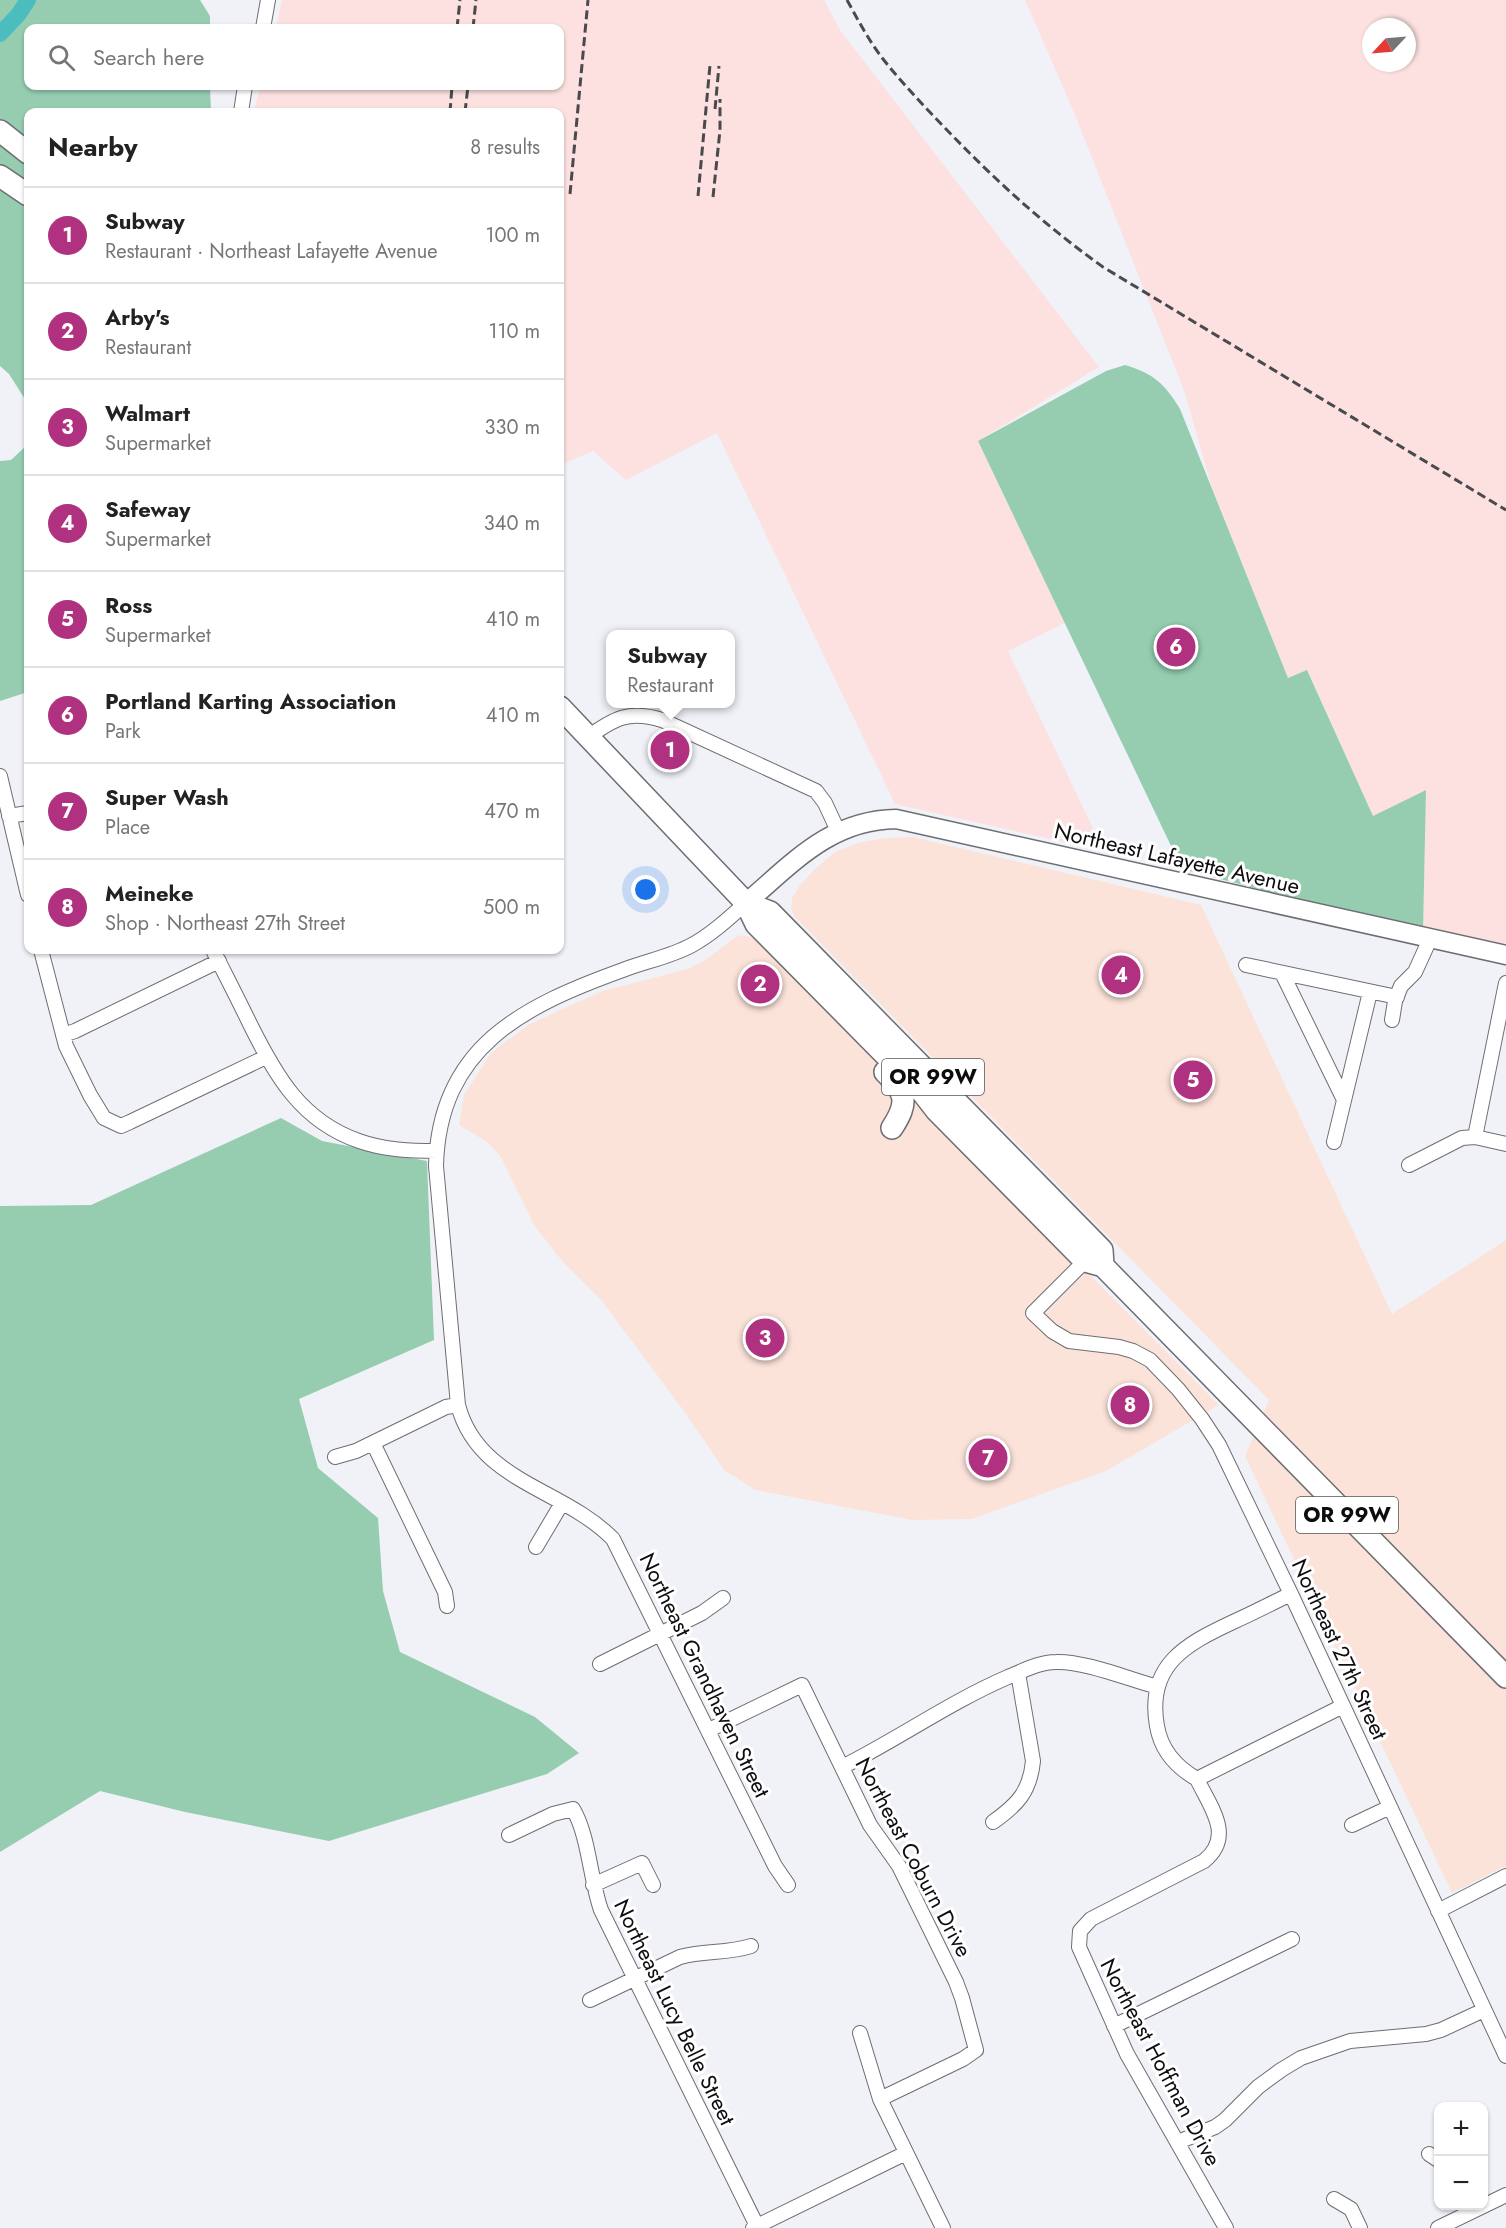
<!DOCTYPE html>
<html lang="en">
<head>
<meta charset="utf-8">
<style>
	body { margin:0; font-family:Jost,sans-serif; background:#f2f2f2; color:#222 }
	.controls { position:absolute; right:18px; bottom:18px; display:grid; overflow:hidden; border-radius:12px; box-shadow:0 2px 4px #0004 }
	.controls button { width:54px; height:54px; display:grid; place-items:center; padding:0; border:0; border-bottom:2px solid #e0e0e0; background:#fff; color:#222; font:30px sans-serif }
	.compass { position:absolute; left:1362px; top:18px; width:54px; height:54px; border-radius:50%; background:#fff; box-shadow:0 2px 4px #0004; rotate:244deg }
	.you { position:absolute; left:646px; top:890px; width:21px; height:21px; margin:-15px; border:4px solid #fff; border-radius:50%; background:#1a73e8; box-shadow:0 0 0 9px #1a73e833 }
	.badge { display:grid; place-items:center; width:39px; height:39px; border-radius:50%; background:#af3180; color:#fff; font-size:20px; font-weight:700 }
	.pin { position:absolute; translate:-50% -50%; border:3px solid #fff; box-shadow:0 2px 6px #0006 }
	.popup { position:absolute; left:606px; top:630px; width:129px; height:78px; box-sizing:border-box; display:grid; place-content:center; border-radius:12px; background:#fff; filter:drop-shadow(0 2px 4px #0005); font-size:20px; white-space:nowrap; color:#767676 }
	.popup b { font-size:22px; color:#222 }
	.popup::after { content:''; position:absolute; left:50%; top:100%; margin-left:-12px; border:12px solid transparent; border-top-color:#fff }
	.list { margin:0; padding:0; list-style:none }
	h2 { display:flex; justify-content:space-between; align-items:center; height:78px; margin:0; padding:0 24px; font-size:26px }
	h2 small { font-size:20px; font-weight:400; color:#767676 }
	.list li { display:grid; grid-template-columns:39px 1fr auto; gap:18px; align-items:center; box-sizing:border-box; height:96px; padding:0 24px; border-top:2px solid #e0e0e0 }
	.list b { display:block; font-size:22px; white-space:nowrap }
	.list p { margin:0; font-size:20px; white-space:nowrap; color:#767676 }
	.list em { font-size:20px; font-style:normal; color:#767676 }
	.icon { flex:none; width:33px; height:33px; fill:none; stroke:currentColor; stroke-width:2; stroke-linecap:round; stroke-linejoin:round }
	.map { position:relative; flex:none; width:1506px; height:2228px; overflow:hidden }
	.search { position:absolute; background:#fff; box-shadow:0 2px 4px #0004; left:24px; top:24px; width:540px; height:66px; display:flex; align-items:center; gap:15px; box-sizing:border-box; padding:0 21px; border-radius:12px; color:#767676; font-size:22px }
	.panel { position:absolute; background:#fff; box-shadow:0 2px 4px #0004; left:24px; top:108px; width:540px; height:846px; border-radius:12px }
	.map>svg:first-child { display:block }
	.commercial { fill:#fbe3da }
	.industrial { fill:#fce1e0; fill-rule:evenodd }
	.green { fill:#96cdb1 }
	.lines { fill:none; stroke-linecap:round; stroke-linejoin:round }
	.river { stroke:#4bbdbe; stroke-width:16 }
	.minor-casing { stroke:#6d6e73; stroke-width:16 }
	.major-casing { stroke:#6d6e73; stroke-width:21 }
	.highway-casing { stroke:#6d6e73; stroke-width:24 }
	.minor { stroke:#fff; stroke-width:14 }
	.major { stroke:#fff; stroke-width:18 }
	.highway { stroke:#fff; stroke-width:21 }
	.rail { stroke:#494a4d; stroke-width:3; stroke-dasharray:9 4.5; stroke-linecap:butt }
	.labels { text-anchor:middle; stroke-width:6; stroke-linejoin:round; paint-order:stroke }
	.shield { fill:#fff; stroke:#565657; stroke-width:1.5 }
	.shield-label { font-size:21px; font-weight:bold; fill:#0d0d0f }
	.street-label { font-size:22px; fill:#0d0d0f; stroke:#fff }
</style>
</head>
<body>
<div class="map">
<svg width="1506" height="2228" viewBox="0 0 1506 2228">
	<rect width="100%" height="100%" fill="#f1f2f8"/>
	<path class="commercial" d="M913 837 1201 905 1392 1314 1506 1240V1866L1452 1893 1245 1456 1269 1400 794 916 791 908 792 898 800 885 815 869 835 852 858 843 884 838Z
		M741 935 756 939 1219 1405 1106 1471 972 1519 912 1520 755 1490 724 1470 686 1414 602 1301 562 1261 534 1225 501 1157 487 1142 459 1125 464 1095 491 1053 528 1025 602 991 688 969 707 959 734 938Z"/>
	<path class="industrial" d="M282 0H824L840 30 1099 367 978 441 1065 623 1008 651 1104 851 895 804 717 433 626 480 593 451 560 465V112H254L260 86H560V28H276Z
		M1025 0H1506V949L1423 932 1426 790 1373 816 1308 671 1288 678 1212 488 1185 393 1073 110ZM1371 27H1407V63H1371Z"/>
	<path class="green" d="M0 0H200L210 16V28H28V86H210L211 112H28V404L9 374 0 366Z
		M1125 365C1153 373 1165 384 1180 409L1288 678 1307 670 1373 816 1426 790 1423 932 1182 869 978 441 1106 371Z
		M28 444V692L0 701V461L11 460Z
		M281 1118 322 1141 427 1161 434 1340 299 1399 318 1468 378 1518 383 1591 400 1652 535 1717 579 1753 547 1774 329 1841 185 1812 100 1791 0 1852V1206L91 1205Z"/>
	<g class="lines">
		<path class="river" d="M0 34 18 15 28 0"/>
		<g class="minor-casing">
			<path id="minor" d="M263 28 268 0
				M241 112 245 86
				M587 738C614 718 629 710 662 720L816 791 825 803 838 831
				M0 776 28 895
				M9 816 28 813
				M746 903C729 918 712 934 692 945 670 957 646 961 623 970 523 1006 439 1047 436 1166L458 1405C478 1482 563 1488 613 1539L775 1866 788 1885
				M41 950 66 1046 90 1095 104 1118 121 1126 130 1122 266 1057
				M213 950C225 974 238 999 250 1024 276 1076 301 1121 359 1141 384 1150 411 1151 437 1151
				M1246 965 1397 997
				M1282 973 1344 1100
				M1506 983 1475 1137 1506 1144
				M1392 1020 1395 1001 1401 986 1415 972 1430 939
				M63 1035 75 1031 219 961
				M1334 1142 1370 992
				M1409 1165 1462 1138 1475 1137
				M1085 1261 1033 1313 1052 1331 1069 1341 1119 1347 1133 1351 1150 1360 1178 1389 1202 1419 1219 1445 1291 1594 1506 2056
				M373 1443 445 1592 447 1606
				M335 1457 356 1451 446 1407 458 1405
				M536 1547 562 1503
				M600 1664 702 1613 723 1598
				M709 1730 802 1685 870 1825 899 1866 956 1982 962 1998 976 2050 963 2059 880 2099
				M842 1767C898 1739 950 1702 1008 1677 1023 1671 1039 1662 1056 1662 1085 1661 1128 1679 1158 1687
				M1197 1779C1210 1807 1235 1836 1204 1861L1091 1919 1080 1931 1079 1947 1127 2054 1226 2228
				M1197 1779C1176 1767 1161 1750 1157 1726 1146 1665 1186 1644 1233 1622 1253 1613 1272 1603 1291 1594
				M1197 1779 1343 1706
				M993 1822C1017 1805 1030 1792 1033 1761L1018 1673
				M1352 1825 1390 1807
				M509 1835 553 1814 573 1809C589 1836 590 1879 601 1910L757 2226
				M593 1885 642 1863 653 1885
				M1438 1911 1506 1876
				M590 2000 680 1957C703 1950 727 1954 751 1946
				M1114 2026 1292 1939
				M860 2033 880 2099 943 2228
				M1178 2142 1215 2127 1225 2120 1258 2087 1281 2070 1301 2058 1350 2041 1426 2034 1441 2030 1484 2010
				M1429 2154 1438 2160
				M1334 2199 1351 2209 1360 2228
				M753 2228 906 2153
				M1438 2228 1506 2195"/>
		</g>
		<g class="major-casing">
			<path id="major" d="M746 903C793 863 830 820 896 819L1506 955"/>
		</g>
		<g class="highway-casing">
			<path id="highway" d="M0 131 28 153
				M0 176 28 195
				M560 707 746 903 756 924 922 1092 936 1110 1085 1261 1103 1266 1107 1270 1506 1677
				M746 903 770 912 1102 1250 1103 1266
				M885 1072C906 1093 909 1102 892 1128"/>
		</g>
		<use href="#minor" class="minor"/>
		<use href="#major" class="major"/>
		<use href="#highway" class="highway"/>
		<path class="rail" d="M847 0C858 20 869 41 883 59 902 83 923 105 944 127 995 180 1043 224 1103 267L1506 510
			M457 28 460 0
			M473 28 476 0
			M715 109 719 66
			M450 112 452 86
			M465 112 468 86
			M570 194 588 0
			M698 196 710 65
			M713 197 720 130V99"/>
	</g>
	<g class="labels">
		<g class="shield">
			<rect x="882" y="1059" width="102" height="36" rx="4.5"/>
			<rect x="1296" y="1497" width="102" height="36" rx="4.5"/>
		</g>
		<g class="shield-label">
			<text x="933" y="1084">OR 99W</text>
			<text x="1347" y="1522">OR 99W</text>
		</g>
		<g class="street-label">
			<text transform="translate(1177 858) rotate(13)" y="8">Northeast Lafayette Avenue</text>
			<text transform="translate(1340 1649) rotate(65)" y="8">Northeast 27th Street</text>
			<text transform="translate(705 1675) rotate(64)" y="8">Northeast Grandhaven Street</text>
			<text transform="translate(914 1857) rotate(62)" y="8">Northeast Coburn Drive</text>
			<text transform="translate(675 2012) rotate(64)" y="8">Northeast Lucy Belle Street</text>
			<text transform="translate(1161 2062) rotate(62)" y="8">Northeast Hoffman Drive</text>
		</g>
	</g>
</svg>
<div class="controls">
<button>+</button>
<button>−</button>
</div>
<svg class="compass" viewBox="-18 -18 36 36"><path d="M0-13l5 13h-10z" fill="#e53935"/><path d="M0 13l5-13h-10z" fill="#767676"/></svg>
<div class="you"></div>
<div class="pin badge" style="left:670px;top:750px">1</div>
<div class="popup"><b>Subway</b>Restaurant</div>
<div class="pin badge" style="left:760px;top:984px">2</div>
<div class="pin badge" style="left:765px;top:1338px">3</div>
<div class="pin badge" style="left:1121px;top:975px">4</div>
<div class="pin badge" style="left:1193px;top:1080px">5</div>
<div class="pin badge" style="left:1176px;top:647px">6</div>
<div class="pin badge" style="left:988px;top:1458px">7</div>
<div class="pin badge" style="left:1130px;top:1405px">8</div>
<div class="search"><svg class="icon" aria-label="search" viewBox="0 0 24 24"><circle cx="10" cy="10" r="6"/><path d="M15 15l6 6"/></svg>Search here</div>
<section class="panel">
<h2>Nearby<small>8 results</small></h2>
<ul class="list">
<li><span class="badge">1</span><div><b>Subway</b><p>Restaurant · Northeast Lafayette Avenue</p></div><em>100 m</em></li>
<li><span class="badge">2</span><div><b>Arby's</b><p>Restaurant</p></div><em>110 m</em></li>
<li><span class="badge">3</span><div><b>Walmart</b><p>Supermarket</p></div><em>330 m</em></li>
<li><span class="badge">4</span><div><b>Safeway</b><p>Supermarket</p></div><em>340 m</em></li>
<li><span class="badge">5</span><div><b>Ross</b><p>Supermarket</p></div><em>410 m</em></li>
<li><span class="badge">6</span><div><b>Portland Karting Association</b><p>Park</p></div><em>410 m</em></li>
<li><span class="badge">7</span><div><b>Super Wash</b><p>Place</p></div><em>470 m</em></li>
<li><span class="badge">8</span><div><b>Meineke</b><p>Shop · Northeast 27th Street</p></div><em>500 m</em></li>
</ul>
</section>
</div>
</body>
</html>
